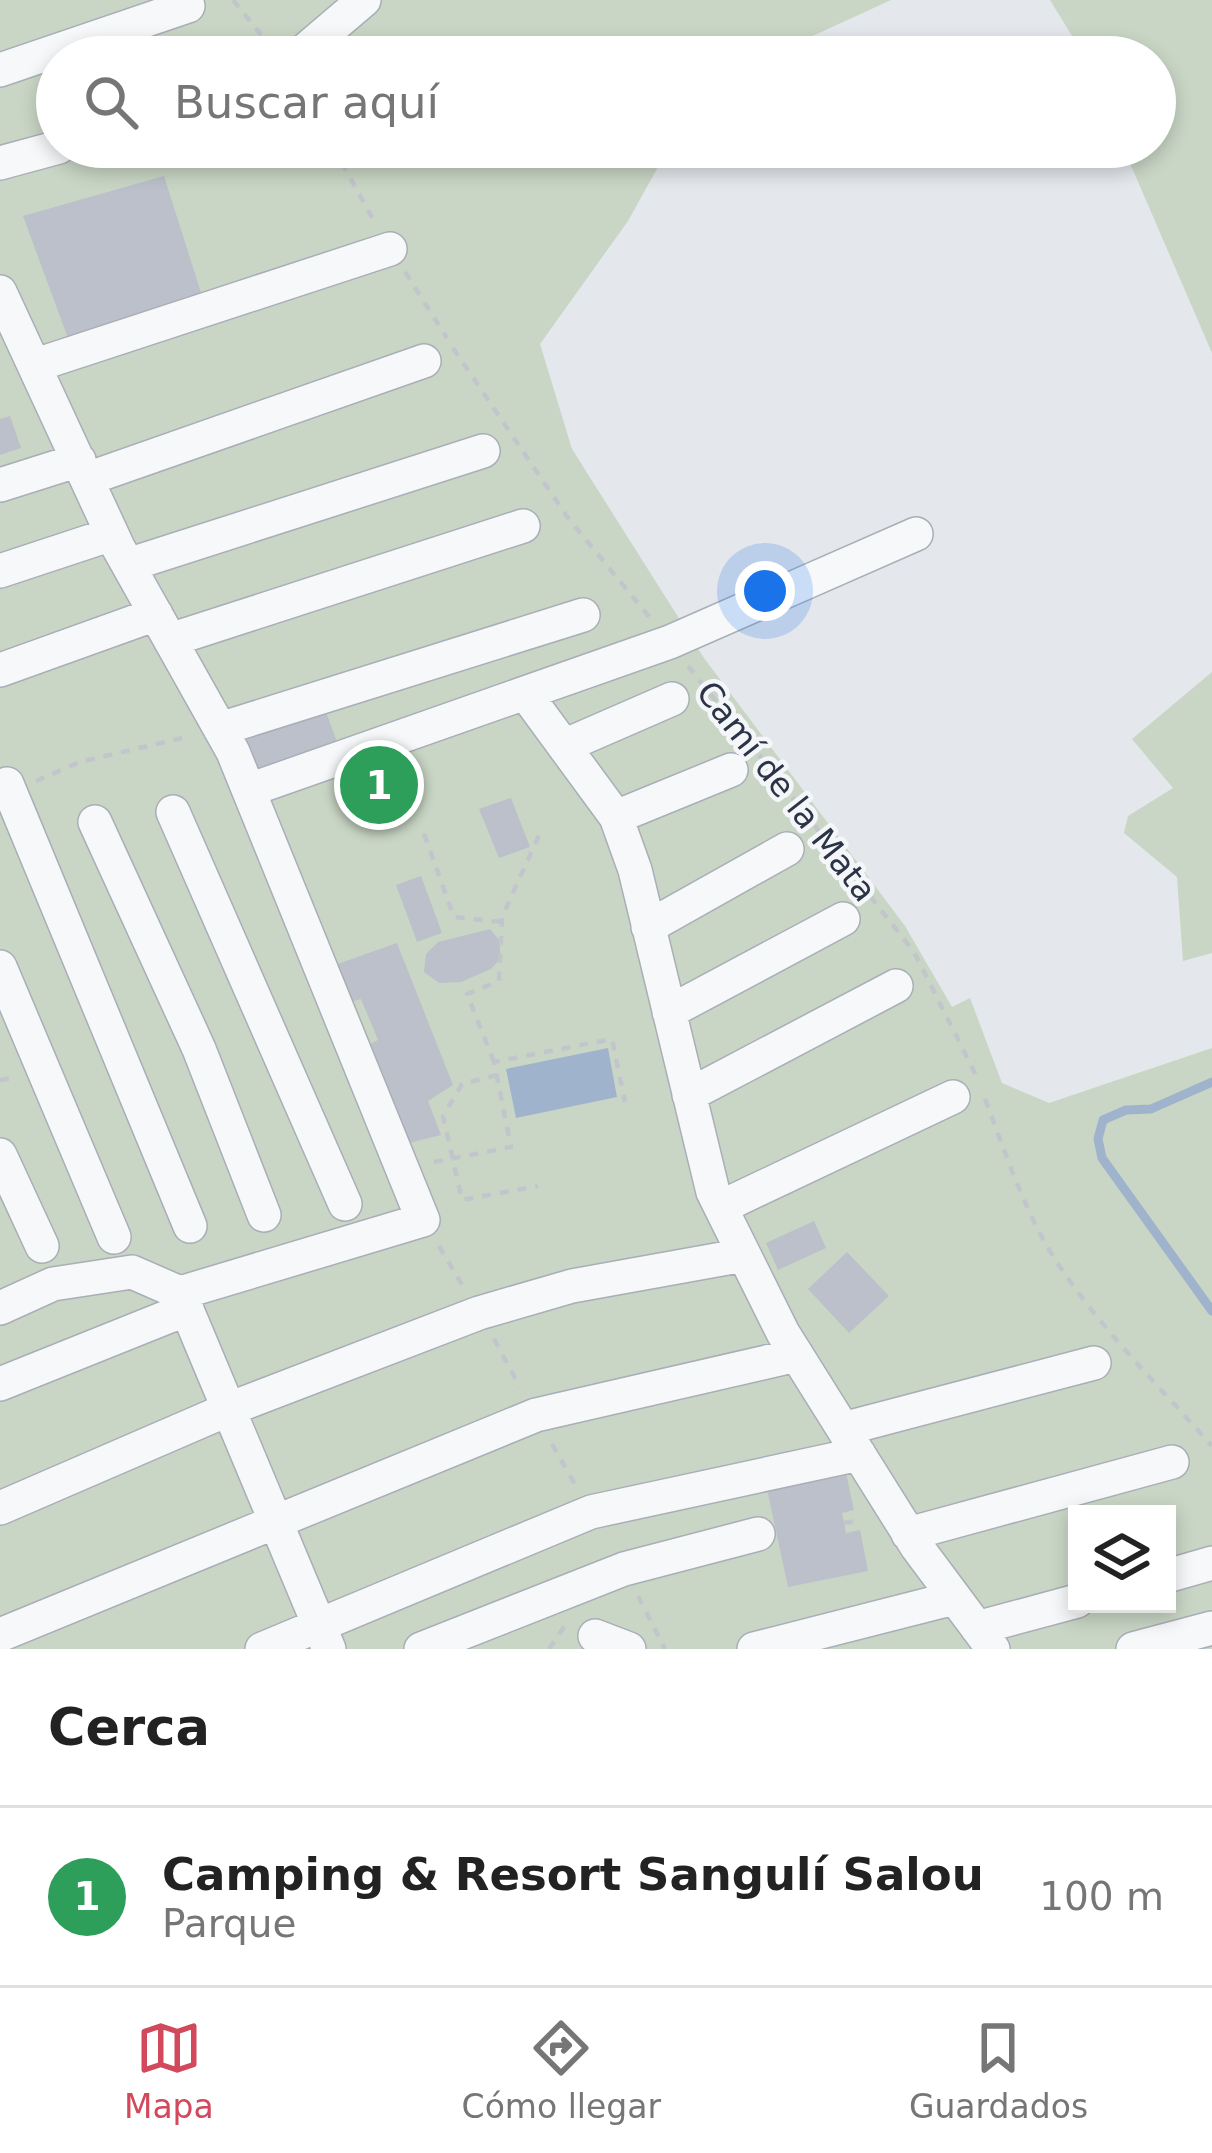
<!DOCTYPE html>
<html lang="es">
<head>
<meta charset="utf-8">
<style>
	body { margin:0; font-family:"DejaVu Sans",sans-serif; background:#f6f6f6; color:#222 }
	.controls { position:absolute; right:36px; bottom:36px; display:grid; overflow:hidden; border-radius:0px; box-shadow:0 6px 18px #0003 }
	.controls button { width:108px; height:108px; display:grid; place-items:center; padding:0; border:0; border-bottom:3px solid #e0e0e0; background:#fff; color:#222; font:60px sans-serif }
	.you { position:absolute; left:765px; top:591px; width:42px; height:42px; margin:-30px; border:9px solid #fff; border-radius:50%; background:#1a73e8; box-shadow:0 0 0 18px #1a73e833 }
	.badge { display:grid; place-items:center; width:78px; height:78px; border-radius:50%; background:#d1495b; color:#fff; font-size:39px; font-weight:700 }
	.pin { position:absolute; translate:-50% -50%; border:6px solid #fff; box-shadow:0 3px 12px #0006 }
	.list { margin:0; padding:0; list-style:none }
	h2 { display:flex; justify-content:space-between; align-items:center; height:156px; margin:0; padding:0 48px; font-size:51px }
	h2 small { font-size:39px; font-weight:400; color:#767676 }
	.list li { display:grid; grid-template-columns:78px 1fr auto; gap:36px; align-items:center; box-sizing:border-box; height:180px; padding:0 48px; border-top:3px solid #e0e0e0 }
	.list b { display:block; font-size:45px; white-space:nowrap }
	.list p { margin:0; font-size:39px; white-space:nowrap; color:#767676 }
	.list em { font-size:39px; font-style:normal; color:#767676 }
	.icon { flex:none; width:66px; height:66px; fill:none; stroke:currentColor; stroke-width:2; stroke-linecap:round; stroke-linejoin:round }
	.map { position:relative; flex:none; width:1212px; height:1649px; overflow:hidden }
	.search { position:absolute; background:#fff; box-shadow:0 6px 18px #0003; left:36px; right:36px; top:36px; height:132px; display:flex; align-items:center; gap:30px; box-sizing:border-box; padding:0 42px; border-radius:66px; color:#767676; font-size:45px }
	.sheet { height:336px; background:#fff }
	nav { display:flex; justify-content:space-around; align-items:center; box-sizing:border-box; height:168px; border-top:3px solid #e0e0e0; background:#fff; font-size:33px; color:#767676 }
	nav a { display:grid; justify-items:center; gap:6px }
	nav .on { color:#d1495b }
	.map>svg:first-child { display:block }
	.green { fill:#c9d6c5; fill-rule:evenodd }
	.water { fill:#9fb4cc }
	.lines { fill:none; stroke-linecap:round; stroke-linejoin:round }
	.stream { stroke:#9fb4cc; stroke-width:9 }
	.building { fill:#bbc0ca }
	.minor-casing { stroke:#a9aeb7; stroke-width:36 }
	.path { stroke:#c2c5cb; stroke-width:4.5; stroke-dasharray:9 9; stroke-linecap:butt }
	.minor { stroke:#f7f8fa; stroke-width:33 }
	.labels { text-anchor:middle; stroke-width:9; stroke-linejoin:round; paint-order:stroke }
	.street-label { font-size:33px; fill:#2b3445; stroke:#f4f6f9 }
</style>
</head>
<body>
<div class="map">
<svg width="1212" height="1649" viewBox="0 0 1212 1649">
	<rect width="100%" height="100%" fill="#e4e7ec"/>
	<path class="green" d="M0 0H891L767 57H57V147H669L628 221 540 344 572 449 704 658 905 926 952 1007 970 998 1002 1083 1049 1103 1212 1048V1649H0ZM1077 1514H1167V1604H1077Z
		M1050 0H1212V353L1123 147H1155V57H1085Z
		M1212 672V953L1183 961 1177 877 1124 833 1128 816 1173 788 1132 739Z"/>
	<path class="water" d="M608 1048 617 1097 516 1118 506 1069Z"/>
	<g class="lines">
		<path class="stream" d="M1212 1082 1151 1109 1126 1110 1103 1120 1098 1139 1102 1158 1212 1311"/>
	</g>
	<path class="building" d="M164 176 203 299 69 341 23 216Z
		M10 416 21 448 0 455V419Z
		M323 704 337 742 258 771 244 733Z
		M511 798 530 847 499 858 479 809Z
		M421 876 442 933 417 942 396 885Z
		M490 929 500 941V959L491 969 461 982 439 983 424 972 426 954 438 942Z
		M397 943 453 1085 428 1101 441 1135 409 1143 368 1045 378 1040 361 999 347 1003 332 966Z
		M814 1221 826 1248 778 1270 766 1243Z
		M847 1252 889 1296 849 1333 808 1289Z
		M846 1473 854 1510 842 1513 846 1533 860 1530 868 1571 788 1587 767 1489Z"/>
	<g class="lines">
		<g class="minor-casing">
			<path id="minor" d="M297 57 364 0
				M0 70 188 6
				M0 163 59 147
				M0 292 118 547 233 752 423 1220 180 1293 329 1649
				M36 365 390 249
				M87 479 424 361
				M0 485 79 460
				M128 565 483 451
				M0 571 112 534
				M170 640 523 526
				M0 670 156 614
				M525 693 616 817 635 870 713 1192 783 1333 917 1547 993 1649
				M220 729 583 615
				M564 746 672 699
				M7 784 190 1226
				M249 790 670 642 916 534
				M173 812 345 1204
				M616 817 731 770
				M95 822 199 1049 264 1215
				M648 927 787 849
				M0 967 114 1237
				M669 1012 843 919
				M689 1095 896 986
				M0 1155 42 1246
				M721 1207 953 1097
				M0 1308 53 1284 132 1272 180 1293
				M0 1384 187 1309
				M843 1429 1094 1363
				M0 1508 229 1409 479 1313 572 1286 744 1255
				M908 1534 1172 1462
				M1167 1576 1212 1563
				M977 1628 1077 1601
				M0 1635 536 1415 797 1355
				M595 1636 629 1649
				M262 1649 591 1512 859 1454
				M421 1649 624 1569 758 1534
				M754 1649 954 1598
				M1133 1649 1212 1628"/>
		</g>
		<path class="path" d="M233 0 271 47
			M333 147 374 221
			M405 272 447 338
			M453 348 568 518 651 619
			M688 666 752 746
			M759 755 914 952 977 1077
			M36 781 80 762 191 736
			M424 834 454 917 502 922
			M494 1062 467 994 499 981 502 917 540 833
			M497 1075 462 1084 443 1116 462 1200 538 1186
			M0 1080 15 1078
			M985 1099C1006 1154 1024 1211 1056 1261 1100 1328 1159 1386 1212 1446
			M434 1162 511 1147 494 1062 612 1039 625 1102
			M439 1246 464 1288
			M494 1339 520 1387
			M552 1444 576 1486
			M844 1523 862 1520
			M638 1596 665 1649
			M549 1649 566 1624"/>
		<use href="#minor" class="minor"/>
	</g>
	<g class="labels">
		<g class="street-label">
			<text transform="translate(787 791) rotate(52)" y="12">Camí de la Mata</text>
		</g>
	</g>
</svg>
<div class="controls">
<button><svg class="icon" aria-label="layers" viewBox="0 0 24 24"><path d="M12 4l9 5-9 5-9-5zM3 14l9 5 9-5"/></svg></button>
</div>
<div class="you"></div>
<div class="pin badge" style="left:379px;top:785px;background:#2e9e5b">1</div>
<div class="search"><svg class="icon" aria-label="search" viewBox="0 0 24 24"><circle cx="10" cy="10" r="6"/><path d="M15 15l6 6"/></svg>Buscar aquí</div>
</div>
<section class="sheet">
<h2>Cerca<small></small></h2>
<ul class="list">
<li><span class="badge" style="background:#2e9e5b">1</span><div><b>Camping &amp; Resort Sangulí Salou</b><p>Parque</p></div><em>100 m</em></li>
</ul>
</section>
<nav>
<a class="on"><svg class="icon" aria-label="map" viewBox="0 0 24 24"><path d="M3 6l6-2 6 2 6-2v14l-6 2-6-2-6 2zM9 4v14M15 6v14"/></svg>Mapa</a>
<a><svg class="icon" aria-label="directions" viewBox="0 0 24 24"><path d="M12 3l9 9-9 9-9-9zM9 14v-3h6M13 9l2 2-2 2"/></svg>Cómo llegar</a>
<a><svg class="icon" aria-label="saved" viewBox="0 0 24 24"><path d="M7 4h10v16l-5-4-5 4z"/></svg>Guardados</a>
</nav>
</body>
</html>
